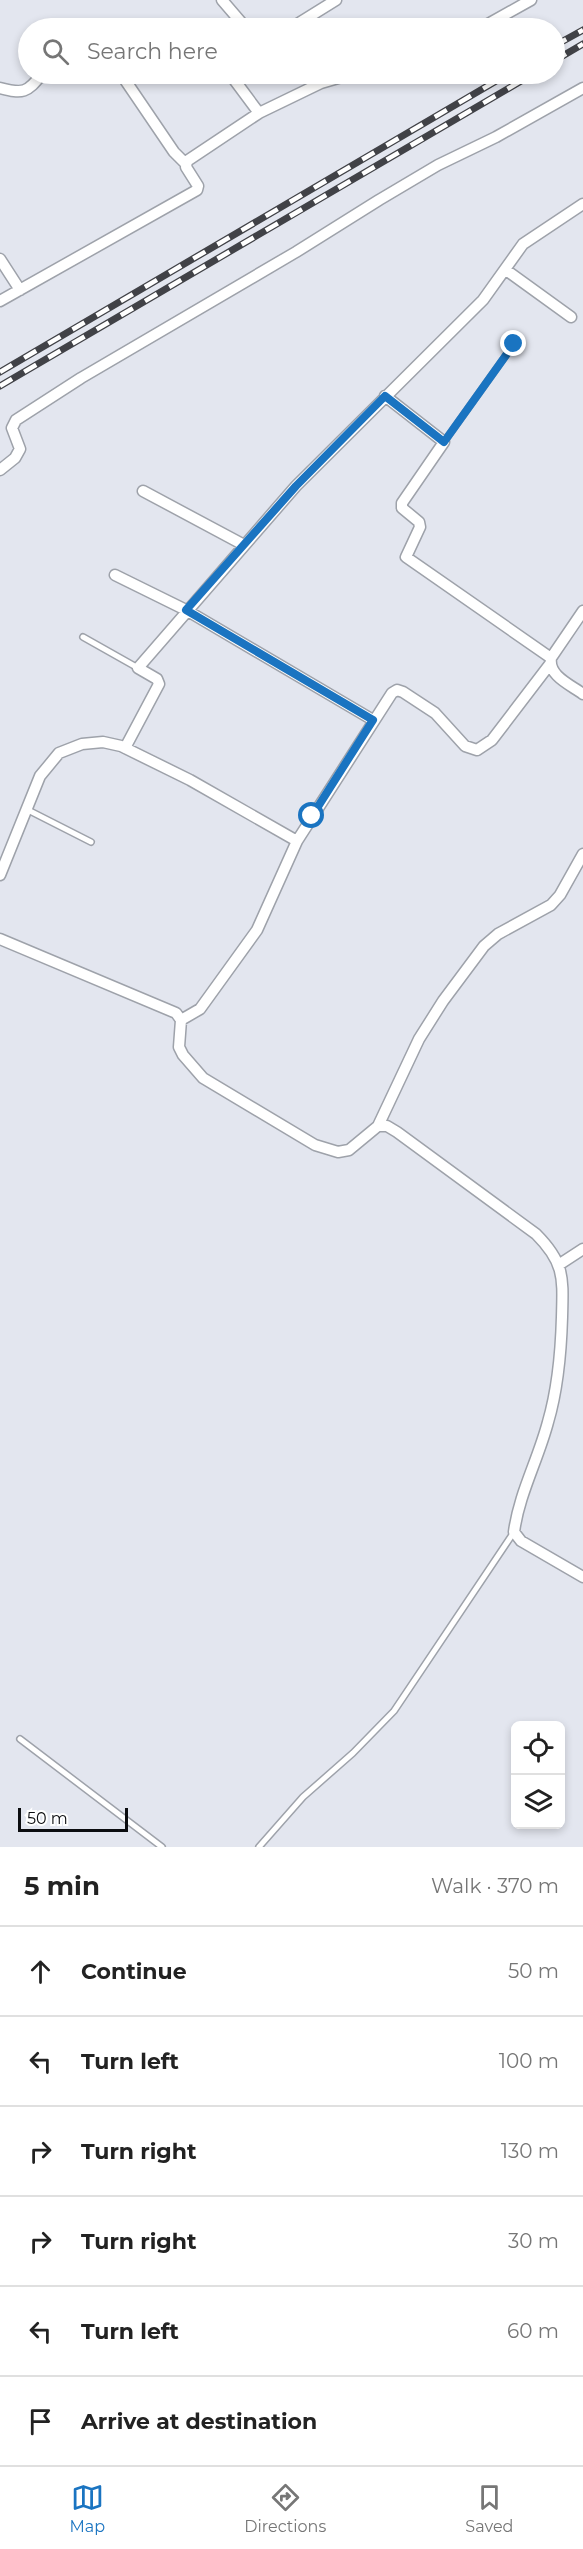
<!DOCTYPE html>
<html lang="en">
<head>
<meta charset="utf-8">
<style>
	body { margin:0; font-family:Montserrat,sans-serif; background:#f6f6f6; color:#222 }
	.controls { position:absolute; right:18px; bottom:18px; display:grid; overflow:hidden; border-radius:9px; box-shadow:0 3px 9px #0003 }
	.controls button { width:54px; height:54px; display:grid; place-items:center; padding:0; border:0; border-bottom:2px solid #e0e0e0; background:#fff; color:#222; font:30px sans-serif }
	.scale { position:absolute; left:18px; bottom:15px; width:110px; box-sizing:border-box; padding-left:6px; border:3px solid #0c0d10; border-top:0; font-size:16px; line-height:21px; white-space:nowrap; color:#0c0d10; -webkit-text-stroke:4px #fff; paint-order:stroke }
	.stop { position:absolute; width:18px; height:18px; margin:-14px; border:4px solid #1a74c1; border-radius:50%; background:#fff }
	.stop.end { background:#1a74c1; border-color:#fff; box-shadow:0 2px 6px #0008 }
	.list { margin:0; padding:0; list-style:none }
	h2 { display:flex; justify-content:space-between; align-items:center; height:78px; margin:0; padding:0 24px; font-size:26px }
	h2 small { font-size:20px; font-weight:400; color:#767676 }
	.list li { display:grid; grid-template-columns:39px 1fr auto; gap:18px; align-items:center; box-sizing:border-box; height:90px; padding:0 24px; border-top:2px solid #e0e0e0 }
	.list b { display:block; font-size:22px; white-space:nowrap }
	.list em { font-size:20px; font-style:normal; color:#767676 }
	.icon { flex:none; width:33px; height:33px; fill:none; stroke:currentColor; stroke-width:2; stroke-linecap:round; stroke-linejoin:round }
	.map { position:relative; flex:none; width:583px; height:1847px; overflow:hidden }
	.search { position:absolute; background:#fff; box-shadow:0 3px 9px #0003; left:18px; right:18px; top:18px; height:66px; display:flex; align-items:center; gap:15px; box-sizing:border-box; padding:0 21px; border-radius:33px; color:#767676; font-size:22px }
	.sheet { height:618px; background:#fff }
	nav { display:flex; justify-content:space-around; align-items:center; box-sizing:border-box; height:84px; border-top:2px solid #e0e0e0; background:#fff; font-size:16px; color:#767676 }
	nav a { display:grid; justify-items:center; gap:3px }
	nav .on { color:#1a74c1 }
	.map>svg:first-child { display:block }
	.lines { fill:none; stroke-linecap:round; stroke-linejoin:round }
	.service-casing { stroke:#9ea2aa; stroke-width:8 }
	.minor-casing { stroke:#9ea2aa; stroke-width:13 }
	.service { stroke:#fff; stroke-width:5 }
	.minor { stroke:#fff; stroke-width:10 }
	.rail-casing { stroke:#414247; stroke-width:7 }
	.rail { stroke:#fff; stroke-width:4.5; stroke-dasharray:14; stroke-linecap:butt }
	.route { stroke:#1a74c1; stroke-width:8 }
</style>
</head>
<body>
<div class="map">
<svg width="583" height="1847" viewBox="0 0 583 1847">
	<rect width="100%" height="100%" fill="#e3e6ef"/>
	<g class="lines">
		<g class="service-casing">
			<path id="service" d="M444 442 514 344
				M83 637 138 668
				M26 809 91 842
				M20 1739 162 1847
				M259 1847 303 1797 353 1753 394 1711 514 1532"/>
		</g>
		<g class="minor-casing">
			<path id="minor" d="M222 0 246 28
				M291 28 336 0
				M481 28 531 0
				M121 74 174 152 186 164
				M230 74 259 113
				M0 88C23 94 27 93 42 74
				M0 259 20 290
				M506 270 571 317
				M0 301 197 190 198 186 186 167 187 161 259 113 321 83 352 74
				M385 396 444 442 402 503V508L419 522 420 527 406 557 551 658
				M0 470 15 458 20 449 12 428 16 420 81 378 296 252 379 200 438 165 496 137 583 88
				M143 491 244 545
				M115 575 186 610 373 720
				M583 611 551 658C548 676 571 685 583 694
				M125 748 159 684 157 679 138 668 296 486 483 300 523 244 583 204
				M297 841 392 693 397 690 403 692 435 713 465 746 477 750 492 740 550 664
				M0 875 40 776 59 753 82 744 103 742 121 746 190 780 297 841 257 930 200 1009 181 1020
				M0 939 176 1013 181 1020 179 1047 183 1055 203 1078 315 1145 338 1152 349 1150 378 1126H387L397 1132 536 1234C565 1263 563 1278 562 1317 561 1353 558 1388 548 1422 538 1460 519 1494 514 1532L521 1541 583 1577
				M378 1126 419 1039 443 1001 484 946 498 934 551 905 560 895 583 854
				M560 1264 583 1249"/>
		</g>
		<use href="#service" class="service"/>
		<use href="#minor" class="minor"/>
		<g class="rail-casing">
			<path id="rail" d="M554 46 583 30
				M554 61 583 44
				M0 372 508 74
				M0 386 533 74"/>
		</g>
		<use href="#rail" class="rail"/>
	</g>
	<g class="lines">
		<path class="route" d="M312 816 373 720 186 610 296 486 385 396 444 442 514 344"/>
	</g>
</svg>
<div class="controls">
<button><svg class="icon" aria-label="locate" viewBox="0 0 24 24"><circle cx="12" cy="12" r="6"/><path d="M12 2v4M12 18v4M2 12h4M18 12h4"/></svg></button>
<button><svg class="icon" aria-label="layers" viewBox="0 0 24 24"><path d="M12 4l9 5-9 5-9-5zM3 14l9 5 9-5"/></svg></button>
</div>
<div class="scale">50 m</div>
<div class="stop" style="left:312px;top:816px"></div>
<div class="stop end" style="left:514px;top:344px"></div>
<div class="search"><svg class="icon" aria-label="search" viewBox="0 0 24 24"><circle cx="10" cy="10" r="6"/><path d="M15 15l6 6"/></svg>Search here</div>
</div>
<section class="sheet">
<h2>5 min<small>Walk · 370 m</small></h2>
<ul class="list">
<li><svg class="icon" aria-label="ahead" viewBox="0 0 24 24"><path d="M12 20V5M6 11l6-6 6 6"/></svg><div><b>Continue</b></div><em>50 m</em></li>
<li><svg class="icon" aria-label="left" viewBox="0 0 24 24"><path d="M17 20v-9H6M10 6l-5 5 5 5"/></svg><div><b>Turn left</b></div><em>100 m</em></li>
<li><svg class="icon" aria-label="right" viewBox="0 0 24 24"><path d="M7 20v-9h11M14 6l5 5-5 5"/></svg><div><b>Turn right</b></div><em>130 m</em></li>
<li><svg class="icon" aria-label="right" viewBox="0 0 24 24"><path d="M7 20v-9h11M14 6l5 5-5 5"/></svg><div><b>Turn right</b></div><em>30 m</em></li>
<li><svg class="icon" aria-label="left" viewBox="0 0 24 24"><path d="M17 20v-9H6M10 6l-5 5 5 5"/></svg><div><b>Turn left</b></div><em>60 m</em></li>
<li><svg class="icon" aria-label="arrive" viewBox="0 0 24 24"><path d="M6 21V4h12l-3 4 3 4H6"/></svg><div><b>Arrive at destination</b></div></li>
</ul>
</section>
<nav>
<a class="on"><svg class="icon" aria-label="map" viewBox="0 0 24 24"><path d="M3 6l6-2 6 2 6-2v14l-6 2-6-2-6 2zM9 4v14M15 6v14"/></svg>Map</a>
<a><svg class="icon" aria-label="directions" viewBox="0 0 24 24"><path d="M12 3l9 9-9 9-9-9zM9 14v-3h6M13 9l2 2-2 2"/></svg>Directions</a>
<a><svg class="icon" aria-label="saved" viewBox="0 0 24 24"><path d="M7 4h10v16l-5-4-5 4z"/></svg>Saved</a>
</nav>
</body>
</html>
